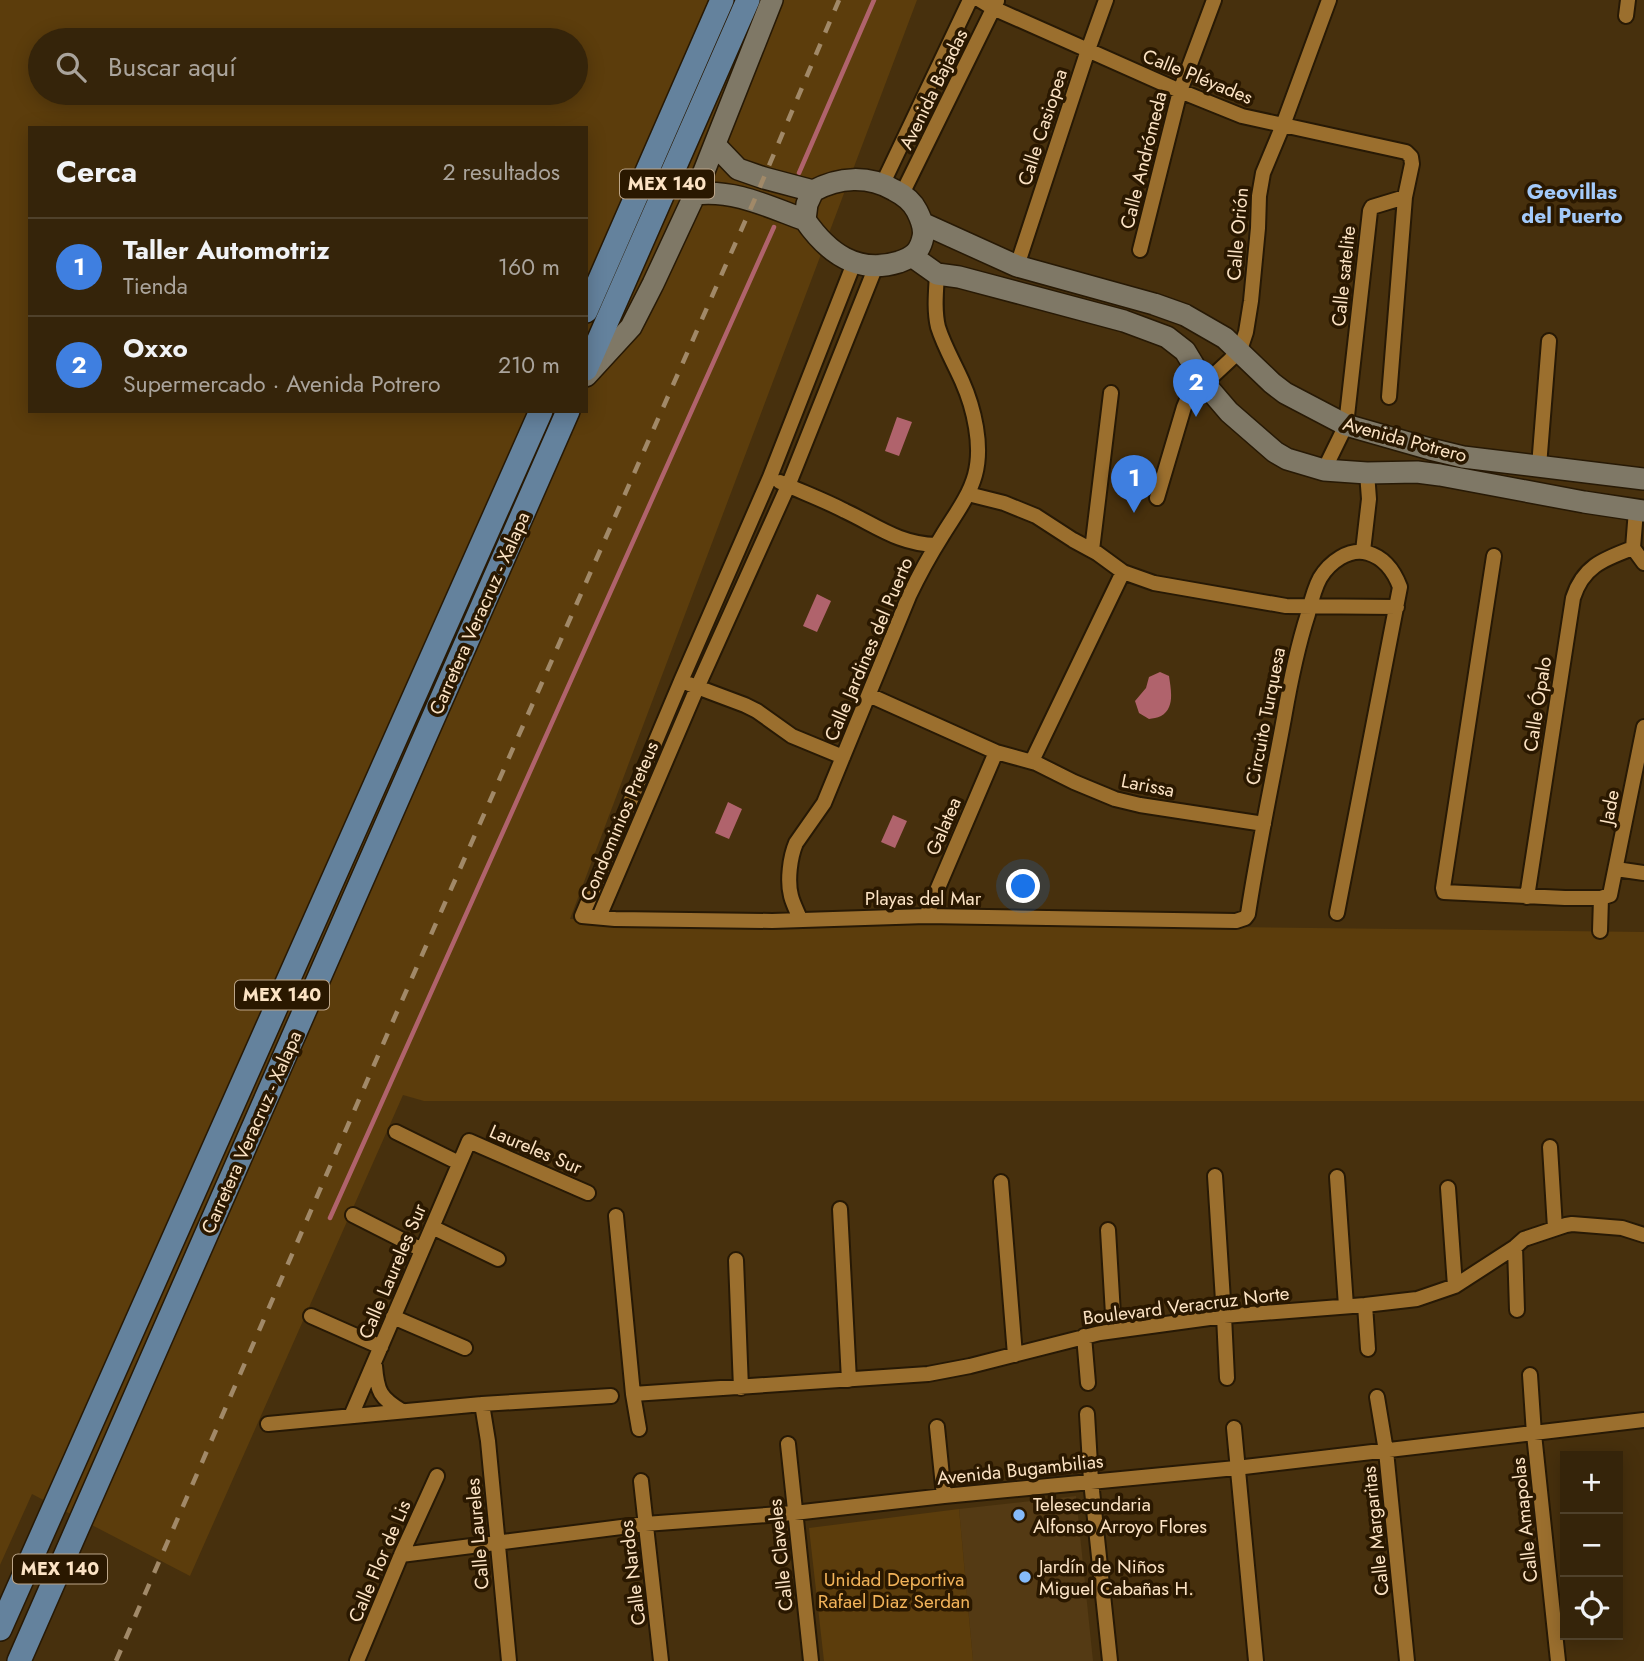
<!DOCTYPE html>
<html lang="es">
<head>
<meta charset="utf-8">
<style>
	body { margin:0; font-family:Jost,sans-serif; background:#3d2c13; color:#f1f3f6 }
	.controls { position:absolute; right:21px; bottom:21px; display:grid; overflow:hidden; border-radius:0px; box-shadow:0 4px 18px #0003 }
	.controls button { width:63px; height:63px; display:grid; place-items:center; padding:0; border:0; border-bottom:2px solid #4f412b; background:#35240a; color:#f1f3f6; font:35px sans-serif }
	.you { position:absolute; left:1024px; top:887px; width:24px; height:24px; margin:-18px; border:5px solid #fff; border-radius:50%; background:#1a73e8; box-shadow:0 0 0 10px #1a73e833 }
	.badge { display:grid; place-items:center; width:46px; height:46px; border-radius:50%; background:#db2777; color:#fff; font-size:23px; font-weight:700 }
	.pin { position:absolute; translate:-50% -58px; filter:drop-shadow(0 2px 4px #0008) }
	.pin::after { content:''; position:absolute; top:37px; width:24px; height:21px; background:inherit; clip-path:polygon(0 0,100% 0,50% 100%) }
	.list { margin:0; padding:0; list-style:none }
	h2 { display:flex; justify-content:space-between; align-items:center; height:91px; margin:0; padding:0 28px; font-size:30px }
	h2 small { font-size:23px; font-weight:400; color:#aaa49c }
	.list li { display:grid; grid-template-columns:46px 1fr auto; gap:21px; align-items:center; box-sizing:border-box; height:98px; padding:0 28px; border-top:2px solid #4f412b }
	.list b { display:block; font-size:26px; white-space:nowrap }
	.list p { margin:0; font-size:23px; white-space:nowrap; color:#aaa49c }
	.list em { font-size:23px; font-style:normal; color:#aaa49c }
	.icon { flex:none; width:38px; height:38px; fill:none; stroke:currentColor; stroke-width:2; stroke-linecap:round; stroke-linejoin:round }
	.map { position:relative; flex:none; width:1644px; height:1661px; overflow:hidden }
	.search { position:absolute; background:#35240a; box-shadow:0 4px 18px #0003; left:28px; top:28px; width:560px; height:77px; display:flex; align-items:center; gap:18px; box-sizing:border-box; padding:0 24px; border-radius:38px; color:#aaa49c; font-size:26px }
	.panel { position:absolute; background:#35240a; box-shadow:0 4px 18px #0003; left:28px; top:126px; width:560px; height:287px; border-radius:0px }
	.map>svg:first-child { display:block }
	.built { fill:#543a14 }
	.green { fill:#5c3d0c; fill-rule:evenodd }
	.water { fill:#b0636c }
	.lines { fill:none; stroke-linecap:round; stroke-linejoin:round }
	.stream { stroke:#b0636c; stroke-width:4.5 }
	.street-casing { stroke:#271905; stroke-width:18 }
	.secondary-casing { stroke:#271905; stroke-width:24 }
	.primary-casing { stroke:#271905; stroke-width:26 }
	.street { stroke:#9b6f2e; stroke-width:14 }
	.secondary { stroke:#7f7866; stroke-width:21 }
	.primary { stroke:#64829d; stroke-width:23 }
	.rail { stroke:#a18968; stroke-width:4.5; stroke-dasharray:12 12; stroke-linecap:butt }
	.poi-dot { fill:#85bbfb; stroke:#2a1800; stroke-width:2.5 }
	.labels { text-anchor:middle; stroke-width:7; stroke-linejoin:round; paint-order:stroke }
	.shield { fill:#2a1800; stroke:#bda689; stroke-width:2 }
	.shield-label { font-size:18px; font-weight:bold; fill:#fce3c4 }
	.street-label { font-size:19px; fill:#fce3c4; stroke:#2a1800 }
	.poi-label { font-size:19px; fill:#fce3c4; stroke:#2a1800; text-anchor:start }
	.park-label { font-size:19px; fill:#f2b359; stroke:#2a1800 }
	.neighbourhood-label { font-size:21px; font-weight:bold; fill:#a3cafa; stroke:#2a1800 }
</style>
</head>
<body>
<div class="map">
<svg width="1644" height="1661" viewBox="0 0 1644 1661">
	<rect width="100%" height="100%" fill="#47300d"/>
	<path class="built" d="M1076 1496 1093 1661H973L959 1509Z"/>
	<path class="green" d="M0 0H917L570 919 1644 932V1101H424L403 1095 190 1576 32 1494 0 1565ZM40 40H576V93H40ZM30 128H586V411H30Z
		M959 1509 973 1661H824L809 1528Z"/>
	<path class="water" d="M897 417 912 422 899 456 885 451Z
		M817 594 831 601 817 632 803 626Z
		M1160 672 1169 676C1171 690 1175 708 1161 716 1157 718 1153 718 1149 719L1139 713 1135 701 1146 688 1149 677Z
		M728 802 742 809 729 839 715 833Z
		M893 815 907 821 895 848 881 842Z"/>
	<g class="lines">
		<path class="stream" d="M799 173 874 0
			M330 1218 774 227"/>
		<g class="street-casing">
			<path id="street" d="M980 0 993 8 1180 91 1242 116 1406 152 1411 157 1412 164 1405 197 1389 397
				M1626 16 1628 0
				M883 183 970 0
				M902 194 997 1
				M1140 250 1180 91 1214 0
				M854 263 770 477 681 681 582 916 615 919 772 921 926 916 1236 921 1245 918 1248 914C1258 848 1272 783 1284 718 1290 683 1297 648 1308 614 1311 602 1314 589 1320 578 1329 563 1349 547 1368 553 1385 558 1394 571 1400 587L1337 913
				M1017 266 1088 50 1106 0
				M1539 466 1549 341
				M1324 470 1346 425 1370 211 1372 207 1405 197
				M780 482C802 492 824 500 845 511 877 526 899 544 936 545
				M968 494 1004 503 1036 516 1073 540 1097 553 1123 572 1154 583 1286 606 1397 607
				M1157 498 1184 407 1187 400 1231 359 1242 344 1246 332 1251 301 1258 228 1259 196 1263 173 1283 125 1329 0
				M1633 548 1636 510
				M1633 548 1644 563
				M1092 550 1111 393
				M1363 551 1369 499 1367 473
				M1494 556 1443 888 1444 892 1565 898H1601L1610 895 1644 727
				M689 684 745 705 757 711 792 736 843 757
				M869 695 996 752 1036 763 1074 782 1115 799 1140 805 1264 824
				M1032 761 1123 572
				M1616 869 1644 873
				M1527 897 1573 598C1583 566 1604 559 1633 548
				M926 916 996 752
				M599 917 697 688 788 486 876 266
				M800 919C797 911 793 904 791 896 787 881 790 857 796 843L824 803 909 596C919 575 930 555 942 536 954 516 969 497 975 475 983 446 974 408 962 381 954 363 944 346 938 327 934 310 936 292 937 274
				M1600 931 1601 898
				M396 1132 459 1163
				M1550 1147 1555 1228
				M1215 1176 1224 1316 1227 1378
				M1337 1177 1346 1306
				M1001 1182 1015 1355
				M1448 1188 1455 1286
				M840 1209 849 1380
				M353 1215 422 1250
				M616 1216 633 1394 639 1429
				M432 1227 498 1259
				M1108 1230 1114 1331
				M1515 1247 1517 1310
				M736 1260 741 1388
				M1365 1305 1368 1349
				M311 1316 381 1347
				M393 1317 465 1348
				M1084 1336 1088 1383
				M375 1366C377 1391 380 1398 402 1411
				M1530 1375 1534 1434 1558 1661
				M633 1394 928 1374 970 1366 1100 1333 1224 1316 1365 1305 1417 1299 1455 1286 1515 1247 1524 1239 1566 1225 1572 1224 1622 1228 1644 1235
				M1377 1397 1386 1451 1407 1661
				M482 1404 488 1441 509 1661
				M1087 1414 1091 1481 1110 1661
				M351 1416 469 1141 588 1193
				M268 1424 482 1404 611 1396
				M937 1427 944 1496
				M1234 1428 1256 1661
				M788 1444 811 1661
				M641 1481 661 1661
				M401 1555 645 1524 794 1513 944 1496 1236 1468 1644 1420
				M357 1661 401 1555 437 1476"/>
		</g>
		<g class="secondary-casing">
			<path id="secondary" d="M715 145 738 169 764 178 813 191C839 177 868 175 894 190 904 195 912 201 917 211 921 219 925 228 923 237 920 252 913 257 899 262 857 275 828 253 805 220L807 204 813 191
				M695 194C734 189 769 207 805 220
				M922 223 1017 266 1154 304 1185 315 1225 338 1272 383 1285 393 1346 425 1430 449 1463 457 1644 479
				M913 257 937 274 959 277 1124 321 1167 337 1185 351 1205 384 1229 412 1275 452 1287 459 1324 470 1367 473 1417 472 1440 475 1584 502 1644 511
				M586 376 631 327 653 284 695 194 772 0"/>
		</g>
		<g class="primary-casing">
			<path id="primary" d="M586 311 722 0
				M586 369 748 0
				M0 1629 541 411
				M19 1661 568 411"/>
		</g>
		<use href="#street" class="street"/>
		<use href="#secondary" class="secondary"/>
		<use href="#primary" class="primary"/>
		<path class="rail" d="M116 1661 393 1021 754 201 839 0"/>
	</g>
	<g class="poi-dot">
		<circle cx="1019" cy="1515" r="7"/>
		<circle cx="1025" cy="1577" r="7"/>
	</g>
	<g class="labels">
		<g class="shield">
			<rect x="620" y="169.5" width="94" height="29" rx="5"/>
			<rect x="235" y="980.5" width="94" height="29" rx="5"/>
			<rect x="13" y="1554.5" width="94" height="29" rx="5"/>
		</g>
		<g class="shield-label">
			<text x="667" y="190">MEX 140</text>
			<text x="282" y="1001">MEX 140</text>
			<text x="60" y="1575">MEX 140</text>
		</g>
		<g class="street-label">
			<text transform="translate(1198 76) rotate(22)" y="7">Calle Pléyades</text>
			<text transform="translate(933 89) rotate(-64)" y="7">Avenida Bajadas</text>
			<text transform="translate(1042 127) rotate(-72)" y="7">Calle Casiopea</text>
			<text transform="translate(1143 160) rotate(-76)" y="7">Calle Andrómeda</text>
			<text transform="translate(1237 234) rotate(-85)" y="7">Calle Orión</text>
			<text transform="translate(1343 276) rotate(-84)" y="7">Calle satelite</text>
			<text transform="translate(1405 439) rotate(15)" y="7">Avenida Potrero</text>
			<text transform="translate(479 613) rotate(-66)" y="7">Carretera Veracruz - Xalapa</text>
			<text transform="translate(868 649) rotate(-67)" y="7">Calle Jardines del Puerto</text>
			<text transform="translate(1537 704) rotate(-81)" y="7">Calle Ópalo</text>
			<text transform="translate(1265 716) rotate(-79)" y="7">Circuito Turquesa</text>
			<text transform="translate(1148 785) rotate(11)" y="7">Larissa</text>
			<text transform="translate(1609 807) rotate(-79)" y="7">Jade</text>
			<text transform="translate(619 821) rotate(-67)" y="7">Condominios Preteus</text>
			<text transform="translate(943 826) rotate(-67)" y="7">Galatea</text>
			<text x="923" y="905">Playas del Mar</text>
			<text transform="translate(251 1132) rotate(-66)" y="7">Carretera Veracruz - Xalapa</text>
			<text transform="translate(536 1149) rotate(23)" y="7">Laureles Sur</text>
			<text transform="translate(392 1271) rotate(-67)" y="7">Calle Laureles Sur</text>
			<text transform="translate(1186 1305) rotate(-7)" y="7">Boulevard Veracruz Norte</text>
			<text transform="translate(1020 1469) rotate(-6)" y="7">Avenida Bugambilias</text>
			<text transform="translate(1524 1520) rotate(-96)" y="7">Calle Amapolas</text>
			<text transform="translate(1375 1531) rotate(-96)" y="7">Calle Margaritas</text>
			<text transform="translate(477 1534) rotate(-95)" y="7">Calle Laureles</text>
			<text transform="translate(780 1555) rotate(-96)" y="7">Calle Claveles</text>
			<text transform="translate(379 1561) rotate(-67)" y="7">Calle Flor de Lis</text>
			<text transform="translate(632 1573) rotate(-97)" y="7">Calle Nardos</text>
		</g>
		<g class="poi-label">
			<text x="1033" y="1511">Telesecundaria<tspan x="1033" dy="22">Alfonso Arroyo Flores</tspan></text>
			<text x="1039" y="1573">Jardín de Niños<tspan x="1039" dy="22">Miguel Cabañas H.</tspan></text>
		</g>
		<g class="park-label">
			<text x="894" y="1586">Unidad Deportiva<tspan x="894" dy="22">Rafael Diaz Serdan</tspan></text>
		</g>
		<g class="neighbourhood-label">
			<text x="1572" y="199">Geovillas<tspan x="1572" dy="24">del Puerto</tspan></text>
		</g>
	</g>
</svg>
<div class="controls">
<button>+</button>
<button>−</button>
<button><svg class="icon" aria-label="locate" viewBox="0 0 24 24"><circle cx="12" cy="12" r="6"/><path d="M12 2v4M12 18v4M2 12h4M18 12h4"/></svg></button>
</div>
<div class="you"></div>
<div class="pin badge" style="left:1134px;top:513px;background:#3f7fe0">1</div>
<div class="pin badge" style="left:1196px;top:417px;background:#3f7fe0">2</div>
<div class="search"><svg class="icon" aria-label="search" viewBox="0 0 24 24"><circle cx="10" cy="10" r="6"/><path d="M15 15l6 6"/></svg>Buscar aquí</div>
<section class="panel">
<h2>Cerca<small>2 resultados</small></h2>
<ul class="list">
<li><span class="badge" style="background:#3f7fe0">1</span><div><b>Taller Automotriz</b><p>Tienda</p></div><em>160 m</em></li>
<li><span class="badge" style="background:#3f7fe0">2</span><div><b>Oxxo</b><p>Supermercado · Avenida Potrero</p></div><em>210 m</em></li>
</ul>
</section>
</div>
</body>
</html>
